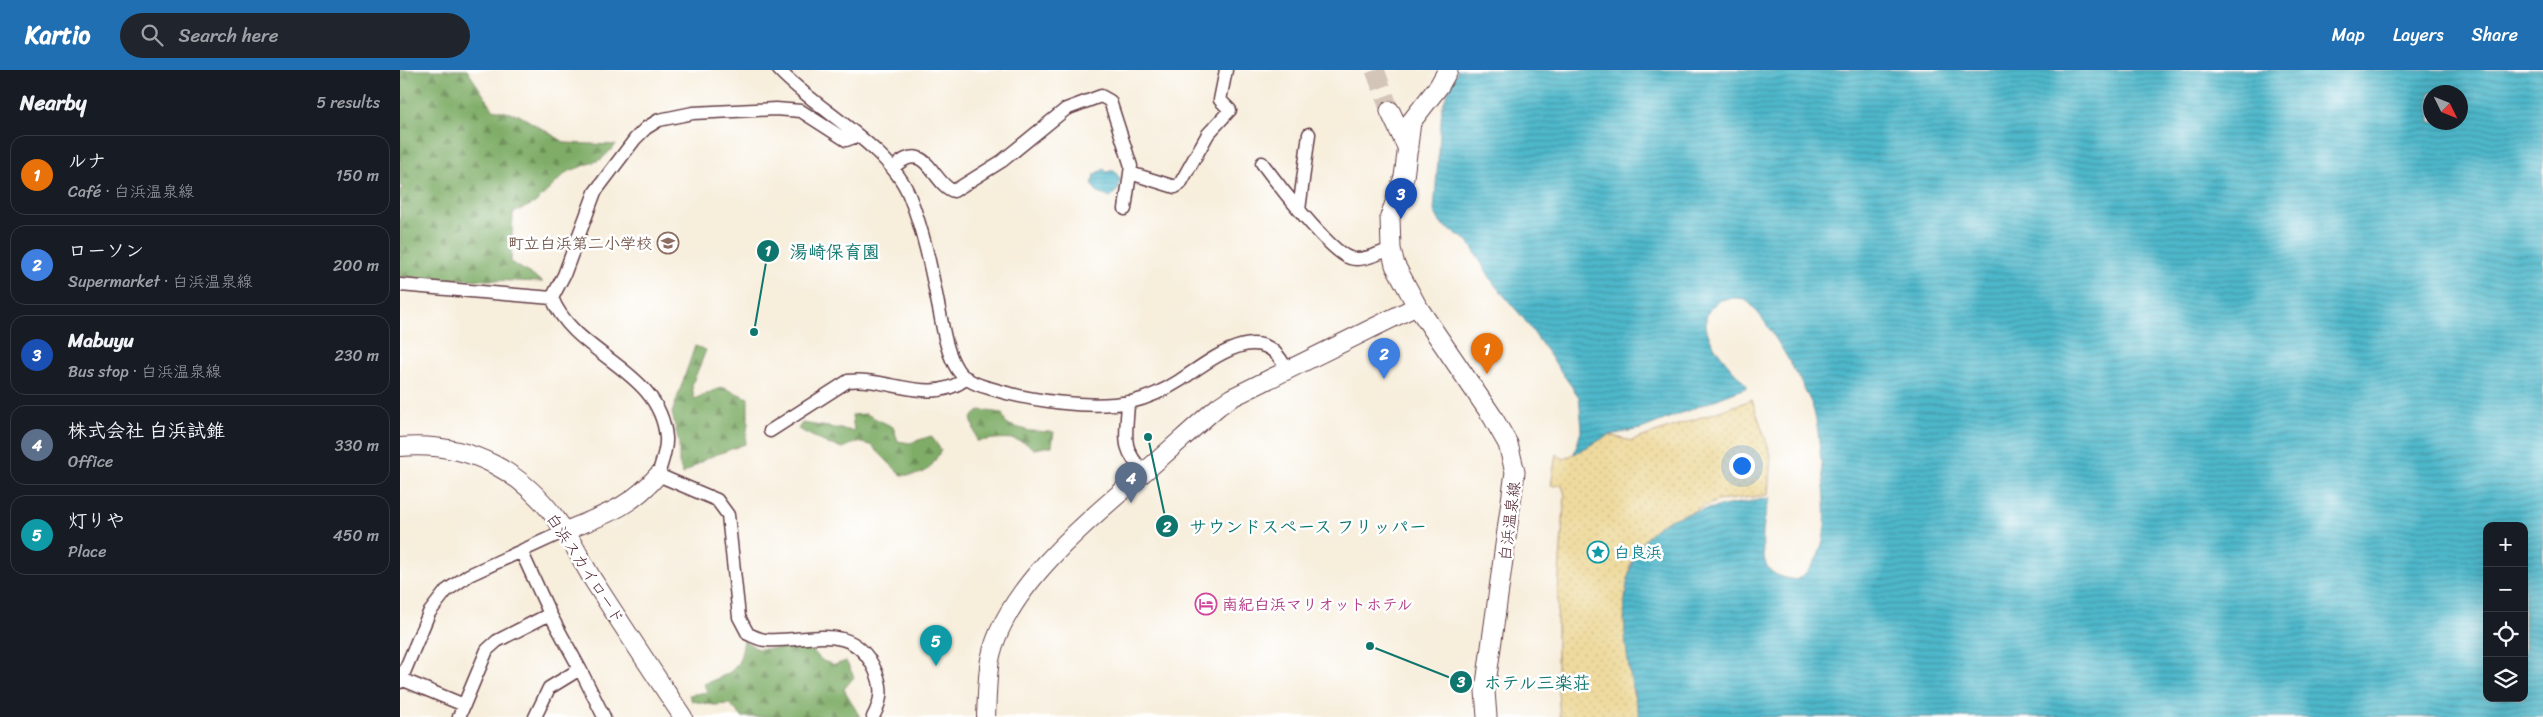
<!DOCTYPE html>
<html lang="en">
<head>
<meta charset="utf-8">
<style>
	body { margin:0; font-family:Sriracha,"Klee One",sans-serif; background:#20242c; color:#f1f3f6 }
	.controls { position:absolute; right:15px; bottom:15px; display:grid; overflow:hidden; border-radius:10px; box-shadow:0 5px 20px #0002 }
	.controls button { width:45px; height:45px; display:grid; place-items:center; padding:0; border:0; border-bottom:1px solid #363941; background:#171b24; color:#f1f3f6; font:25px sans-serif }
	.compass { position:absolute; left:2023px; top:15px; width:45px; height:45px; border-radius:50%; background:#171b24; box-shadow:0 5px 20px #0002; rotate:133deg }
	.you { position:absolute; left:1341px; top:395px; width:18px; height:18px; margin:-12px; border:4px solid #fff; border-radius:50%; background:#1a73e8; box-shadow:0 0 0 8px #1a73e833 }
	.badge { display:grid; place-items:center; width:32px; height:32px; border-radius:50%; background:#1f6fb2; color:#fff; font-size:16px; font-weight:700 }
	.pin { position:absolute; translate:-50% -41px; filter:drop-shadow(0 1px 2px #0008) }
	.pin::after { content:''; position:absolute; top:26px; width:18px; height:15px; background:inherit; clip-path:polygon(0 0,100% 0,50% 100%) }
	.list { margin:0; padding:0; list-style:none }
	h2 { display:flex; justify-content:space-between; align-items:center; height:65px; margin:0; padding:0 20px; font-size:21px }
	h2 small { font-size:16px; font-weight:400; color:#9ea1a6 }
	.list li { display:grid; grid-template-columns:32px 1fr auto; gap:15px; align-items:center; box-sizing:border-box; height:80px; margin:0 10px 10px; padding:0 10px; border:1px solid #363941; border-radius:15px }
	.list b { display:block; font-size:19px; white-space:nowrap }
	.list p { margin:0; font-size:16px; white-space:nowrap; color:#9ea1a6 }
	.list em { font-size:16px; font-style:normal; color:#9ea1a6 }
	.icon { flex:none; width:28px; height:28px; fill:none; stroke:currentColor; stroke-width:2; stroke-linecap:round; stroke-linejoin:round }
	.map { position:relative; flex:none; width:2143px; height:647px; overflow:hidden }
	header { display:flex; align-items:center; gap:30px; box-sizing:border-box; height:70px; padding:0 25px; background:#1f6fb2; color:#fff }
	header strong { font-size:24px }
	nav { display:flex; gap:28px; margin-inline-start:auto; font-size:18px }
	.search { width:350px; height:45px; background:#20242c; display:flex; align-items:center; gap:12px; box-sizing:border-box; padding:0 18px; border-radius:28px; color:#9ea1a6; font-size:19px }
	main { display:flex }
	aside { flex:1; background:#171b24 }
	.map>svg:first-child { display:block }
	.forest { fill:url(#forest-firs); stroke:#646649 }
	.sand { fill:url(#sand-dots); stroke:#9c7c64 }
	.water { fill:url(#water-rules); stroke:#4c6c7b; fill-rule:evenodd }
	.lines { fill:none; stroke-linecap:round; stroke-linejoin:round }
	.primary-tunnel { stroke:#d4c5b9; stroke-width:19; stroke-dasharray:19 9; stroke-linecap:butt }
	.street-casing { stroke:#643e46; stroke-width:15 }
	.secondary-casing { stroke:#643e46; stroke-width:20 }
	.primary-casing { stroke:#643e46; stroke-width:21 }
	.street { stroke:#fff; stroke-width:12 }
	.secondary { stroke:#fff; stroke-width:18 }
	.primary { stroke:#fff; stroke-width:19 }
	.labels { text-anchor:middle; stroke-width:5; stroke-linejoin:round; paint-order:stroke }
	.education-label { font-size:16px; font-weight:bold; fill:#785e54; stroke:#fff; text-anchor:end }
	.street-label { font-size:16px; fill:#4a1f2b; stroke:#fff }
	.culture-label { font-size:16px; font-weight:bold; fill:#0d838f; stroke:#fff; text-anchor:start }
	.hotel-label { font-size:16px; font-weight:bold; fill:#b23c85; stroke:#fff; text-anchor:start }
	.leader { fill:none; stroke:#0f766e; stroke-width:2 }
	.callout-dot { fill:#0f766e; stroke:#fff; stroke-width:2 }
	.mark-label { font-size:15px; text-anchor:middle; font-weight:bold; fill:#fff }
	.callout-label { font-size:18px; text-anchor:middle; font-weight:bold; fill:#0f766e; stroke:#fff; stroke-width:5; stroke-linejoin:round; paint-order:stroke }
</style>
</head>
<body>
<header>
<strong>Kartio</strong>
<div class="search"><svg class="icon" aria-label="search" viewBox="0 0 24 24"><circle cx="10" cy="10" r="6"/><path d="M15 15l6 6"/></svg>Search here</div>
<nav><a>Map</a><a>Layers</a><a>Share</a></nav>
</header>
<main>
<aside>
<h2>Nearby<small>5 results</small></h2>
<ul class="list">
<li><span class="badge" style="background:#e8710a">1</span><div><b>ルナ</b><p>Café · 白浜温泉線</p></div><em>150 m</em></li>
<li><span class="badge" style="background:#3f7fe0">2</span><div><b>ローソン</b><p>Supermarket · 白浜温泉線</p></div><em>200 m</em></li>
<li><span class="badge" style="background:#1a4fb4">3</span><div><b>Mabuyu</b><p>Bus stop · 白浜温泉線</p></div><em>230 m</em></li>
<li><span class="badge" style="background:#5c6f8a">4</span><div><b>株式会社 白浜試錐</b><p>Office</p></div><em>330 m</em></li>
<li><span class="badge" style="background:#0f9aa8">5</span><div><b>灯りや</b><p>Place</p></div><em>450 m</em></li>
</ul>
</aside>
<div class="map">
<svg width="2143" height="647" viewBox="0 0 2143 647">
	<defs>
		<pattern id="forest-firs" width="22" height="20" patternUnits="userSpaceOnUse" patternTransform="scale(1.25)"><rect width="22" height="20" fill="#7fad67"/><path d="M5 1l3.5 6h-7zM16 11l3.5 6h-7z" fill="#6a8c55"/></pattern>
		<pattern id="sand-dots" width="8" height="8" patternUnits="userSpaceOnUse" patternTransform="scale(1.25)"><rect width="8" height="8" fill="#eeda9e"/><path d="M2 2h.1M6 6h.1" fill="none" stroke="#cebb88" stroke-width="1.8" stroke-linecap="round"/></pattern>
		<pattern id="water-rules" width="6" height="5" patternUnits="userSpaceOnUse" patternTransform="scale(1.25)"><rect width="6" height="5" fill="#4eb8cb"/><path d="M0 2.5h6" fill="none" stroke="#4395a5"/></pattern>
	</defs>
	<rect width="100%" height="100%" fill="#fff"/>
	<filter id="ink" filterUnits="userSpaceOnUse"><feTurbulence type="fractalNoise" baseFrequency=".02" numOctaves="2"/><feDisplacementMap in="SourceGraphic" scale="10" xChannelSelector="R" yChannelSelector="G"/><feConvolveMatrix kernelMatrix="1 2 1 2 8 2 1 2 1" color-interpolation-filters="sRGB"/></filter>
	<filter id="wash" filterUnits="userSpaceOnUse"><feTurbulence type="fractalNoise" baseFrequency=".0096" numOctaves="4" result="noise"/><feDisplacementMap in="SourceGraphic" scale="20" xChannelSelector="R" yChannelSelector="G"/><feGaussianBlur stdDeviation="1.12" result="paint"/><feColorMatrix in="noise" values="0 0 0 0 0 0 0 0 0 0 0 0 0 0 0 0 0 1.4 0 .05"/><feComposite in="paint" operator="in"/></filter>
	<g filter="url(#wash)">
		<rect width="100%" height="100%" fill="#f7eedc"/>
		<path class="forest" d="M0 0H67L93 39 119 45 166 73 216 75 202 89 167 102 135 133 113 143 111 192 143 212 0 207V120L3 118 0 115Z
			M295 276 306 280 292 315 294 329 322 317 348 328V354L345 374 307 388 283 404 279 393V373L272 343Z
			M580 340 602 343 606 354 630 361 654 362 652 376 634 379C617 364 597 369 577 371L571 348Z
			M466 344 493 357 498 371 510 373 531 366 541 380C529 401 527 406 501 405L471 375 457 372 443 378 428 374 398 359 402 353 454 361 452 345Z
			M344 570 357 579 409 577 423 591 435 595 446 591 454 607 444 619 460 647H342L330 634 314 635 292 631 289 625 307 622 304 614C333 602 339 602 344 570Z"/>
		<path class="sand" d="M1352 330 1371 385 1368 425 1317 431 1263 454 1230 494 1224 550 1232 619 1240 647H1160C1153 573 1159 499 1165 425L1162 415 1151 416 1156 384 1164 389 1209 365 1231 371Z"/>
		<path class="water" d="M1057 0H2143V647H1240C1225 595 1206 488 1262 454 1287 439 1340 434 1370 428 1364 444 1357 487 1370 500 1377 507 1387 508 1396 510 1436 486 1425 430 1421 391 1419 373 1418 352 1412 335 1403 313 1365 246 1348 232 1341 226 1330 228 1322 230 1317 231 1315 234 1311 238 1291 261 1334 300 1348 317L1241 359 1209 365 1174 384 1182 358 1179 327 1124 249 1094 214 1068 171 1041 154 1034 141 1042 37ZM2030 22H2060V52H2030ZM2087 456H2124V628H2087Z
			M704 99 707 102 714 100 720 109 718 120 710 127 699 124 692 115 694 105Z"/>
	</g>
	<g filter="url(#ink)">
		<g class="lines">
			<path class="primary-tunnel" d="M975 0 990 41"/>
			<g class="street-casing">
				<path id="street" d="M379 0C415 39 490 77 509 125 523 159 531 198 538 234 543 256 545 280 557 299 564 310 577 315 589 318 630 331 688 339 731 332 748 328 765 320 779 311 810 291 862 246 886 299
					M457 66 446 70 401 41 376 39 293 43 259 50 246 58 235 69 195 122 164 205 152 228C175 286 261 299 266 368 267 380 261 394 258 405L317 430 328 445 339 547 348 564C353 566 360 570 366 570 408 573 452 549 475 600 483 617 482 630 473 647
					M862 93C876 112 930 182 950 188 962 192 979 183 991 179
					M493 98C527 66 532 115 554 121L602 91 666 39 701 26 710 31 731 96 725 139
					M730 103 775 117 780 114 808 64 830 40 820 30 826 0
					M899 140 909 64
					M0 215 152 228
					M728 332C727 365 719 377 744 402
					M370 361 448 311C487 306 530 337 567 308
					M122 483 150 544 180 599
					M1 609 64 635
					M0 612 29 543 46 521 69 505 165 461
					M59 647 87 580 97 571 150 544
					M135 647 149 618 180 599 204 647"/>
			</g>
			<g class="secondary-casing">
				<path id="secondary" d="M0 377C70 371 126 402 164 460 176 477 184 496 195 513 224 558 253 602 283 647
					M165 461C203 445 230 438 258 405
					M586 647C587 628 587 608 590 590 604 518 689 450 742 404 768 382 793 358 819 336L831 328 1017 236"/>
			</g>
			<g class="primary-casing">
				<path id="primary" d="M1048 0 1039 16 1011 52 1004 107 990 147 991 179 995 195 1017 236 1092 346 1108 374 1115 402 1085 621 1087 647
					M990 41 1008 79"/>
			</g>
			<use href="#street" class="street"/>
			<use href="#secondary" class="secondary"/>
			<use href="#primary" class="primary"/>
		</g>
	</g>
	<defs>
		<g id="school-ring" transform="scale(1.125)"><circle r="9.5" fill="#fff" stroke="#8d6e63" stroke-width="1.5"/><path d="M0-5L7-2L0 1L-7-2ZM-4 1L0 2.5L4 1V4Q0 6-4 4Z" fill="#8d6e63"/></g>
		<g id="sight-ring" transform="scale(1.125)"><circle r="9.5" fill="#fff" stroke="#0f9aa8" stroke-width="1.5"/><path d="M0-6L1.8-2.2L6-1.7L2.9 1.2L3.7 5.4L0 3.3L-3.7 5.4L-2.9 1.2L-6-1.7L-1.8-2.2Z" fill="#0f9aa8"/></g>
		<g id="hotel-ring" transform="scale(1.125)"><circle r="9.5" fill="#fff" stroke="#d1479c" stroke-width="1.5"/><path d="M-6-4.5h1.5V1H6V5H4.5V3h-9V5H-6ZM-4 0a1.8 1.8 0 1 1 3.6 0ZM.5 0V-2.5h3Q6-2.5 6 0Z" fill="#d1479c"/></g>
	</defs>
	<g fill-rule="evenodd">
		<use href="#school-ring" x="268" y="173"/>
		<use href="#sight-ring" x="1198" y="482"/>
		<use href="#hotel-ring" x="806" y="534"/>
	</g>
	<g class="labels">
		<g class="education-label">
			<text x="252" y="179">町立白浜第二小学校</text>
		</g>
		<g class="street-label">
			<text transform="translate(1109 451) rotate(-83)" y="6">白浜温泉線</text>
			<text transform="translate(186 498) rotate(57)" y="6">白浜スカイロード</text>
		</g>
		<g class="culture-label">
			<text x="1214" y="488">白良浜</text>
		</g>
		<g class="hotel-label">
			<text x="822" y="540">南紀白浜マリオットホテル</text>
		</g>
	</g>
	<path class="leader" d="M354 262L368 181M748 367L767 456M970 576L1061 612"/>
	<g class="callout-dot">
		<circle cx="354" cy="262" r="5"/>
		<circle cx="748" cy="367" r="5"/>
		<circle cx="970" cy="576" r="5"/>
		<circle cx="368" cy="181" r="12"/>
		<circle cx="767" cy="456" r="12"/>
		<circle cx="1061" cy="612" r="12"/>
	</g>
	<g class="mark-label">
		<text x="368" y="186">1</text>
		<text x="767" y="462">2</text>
		<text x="1061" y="617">3</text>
	</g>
	<g class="callout-label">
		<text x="435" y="188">湯崎保育園</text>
		<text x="908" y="463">サウンドスペース フリッパー</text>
		<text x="1137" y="619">ホテル三楽荘</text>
	</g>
</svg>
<div class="controls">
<button>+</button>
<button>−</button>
<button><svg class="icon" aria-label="locate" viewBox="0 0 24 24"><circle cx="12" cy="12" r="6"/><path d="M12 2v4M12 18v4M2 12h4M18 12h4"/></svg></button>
<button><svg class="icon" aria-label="layers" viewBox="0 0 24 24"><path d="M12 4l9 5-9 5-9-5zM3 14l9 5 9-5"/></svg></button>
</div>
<svg class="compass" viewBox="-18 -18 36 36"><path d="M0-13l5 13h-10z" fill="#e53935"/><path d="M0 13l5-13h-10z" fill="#9ea1a6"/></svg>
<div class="you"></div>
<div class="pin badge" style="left:1087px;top:304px;background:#e8710a">1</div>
<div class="pin badge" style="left:984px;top:309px;background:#3f7fe0">2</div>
<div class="pin badge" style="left:1001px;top:149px;background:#1a4fb4">3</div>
<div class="pin badge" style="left:731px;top:433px;background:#5c6f8a">4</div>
<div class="pin badge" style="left:536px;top:596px;background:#0f9aa8">5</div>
</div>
</main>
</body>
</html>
